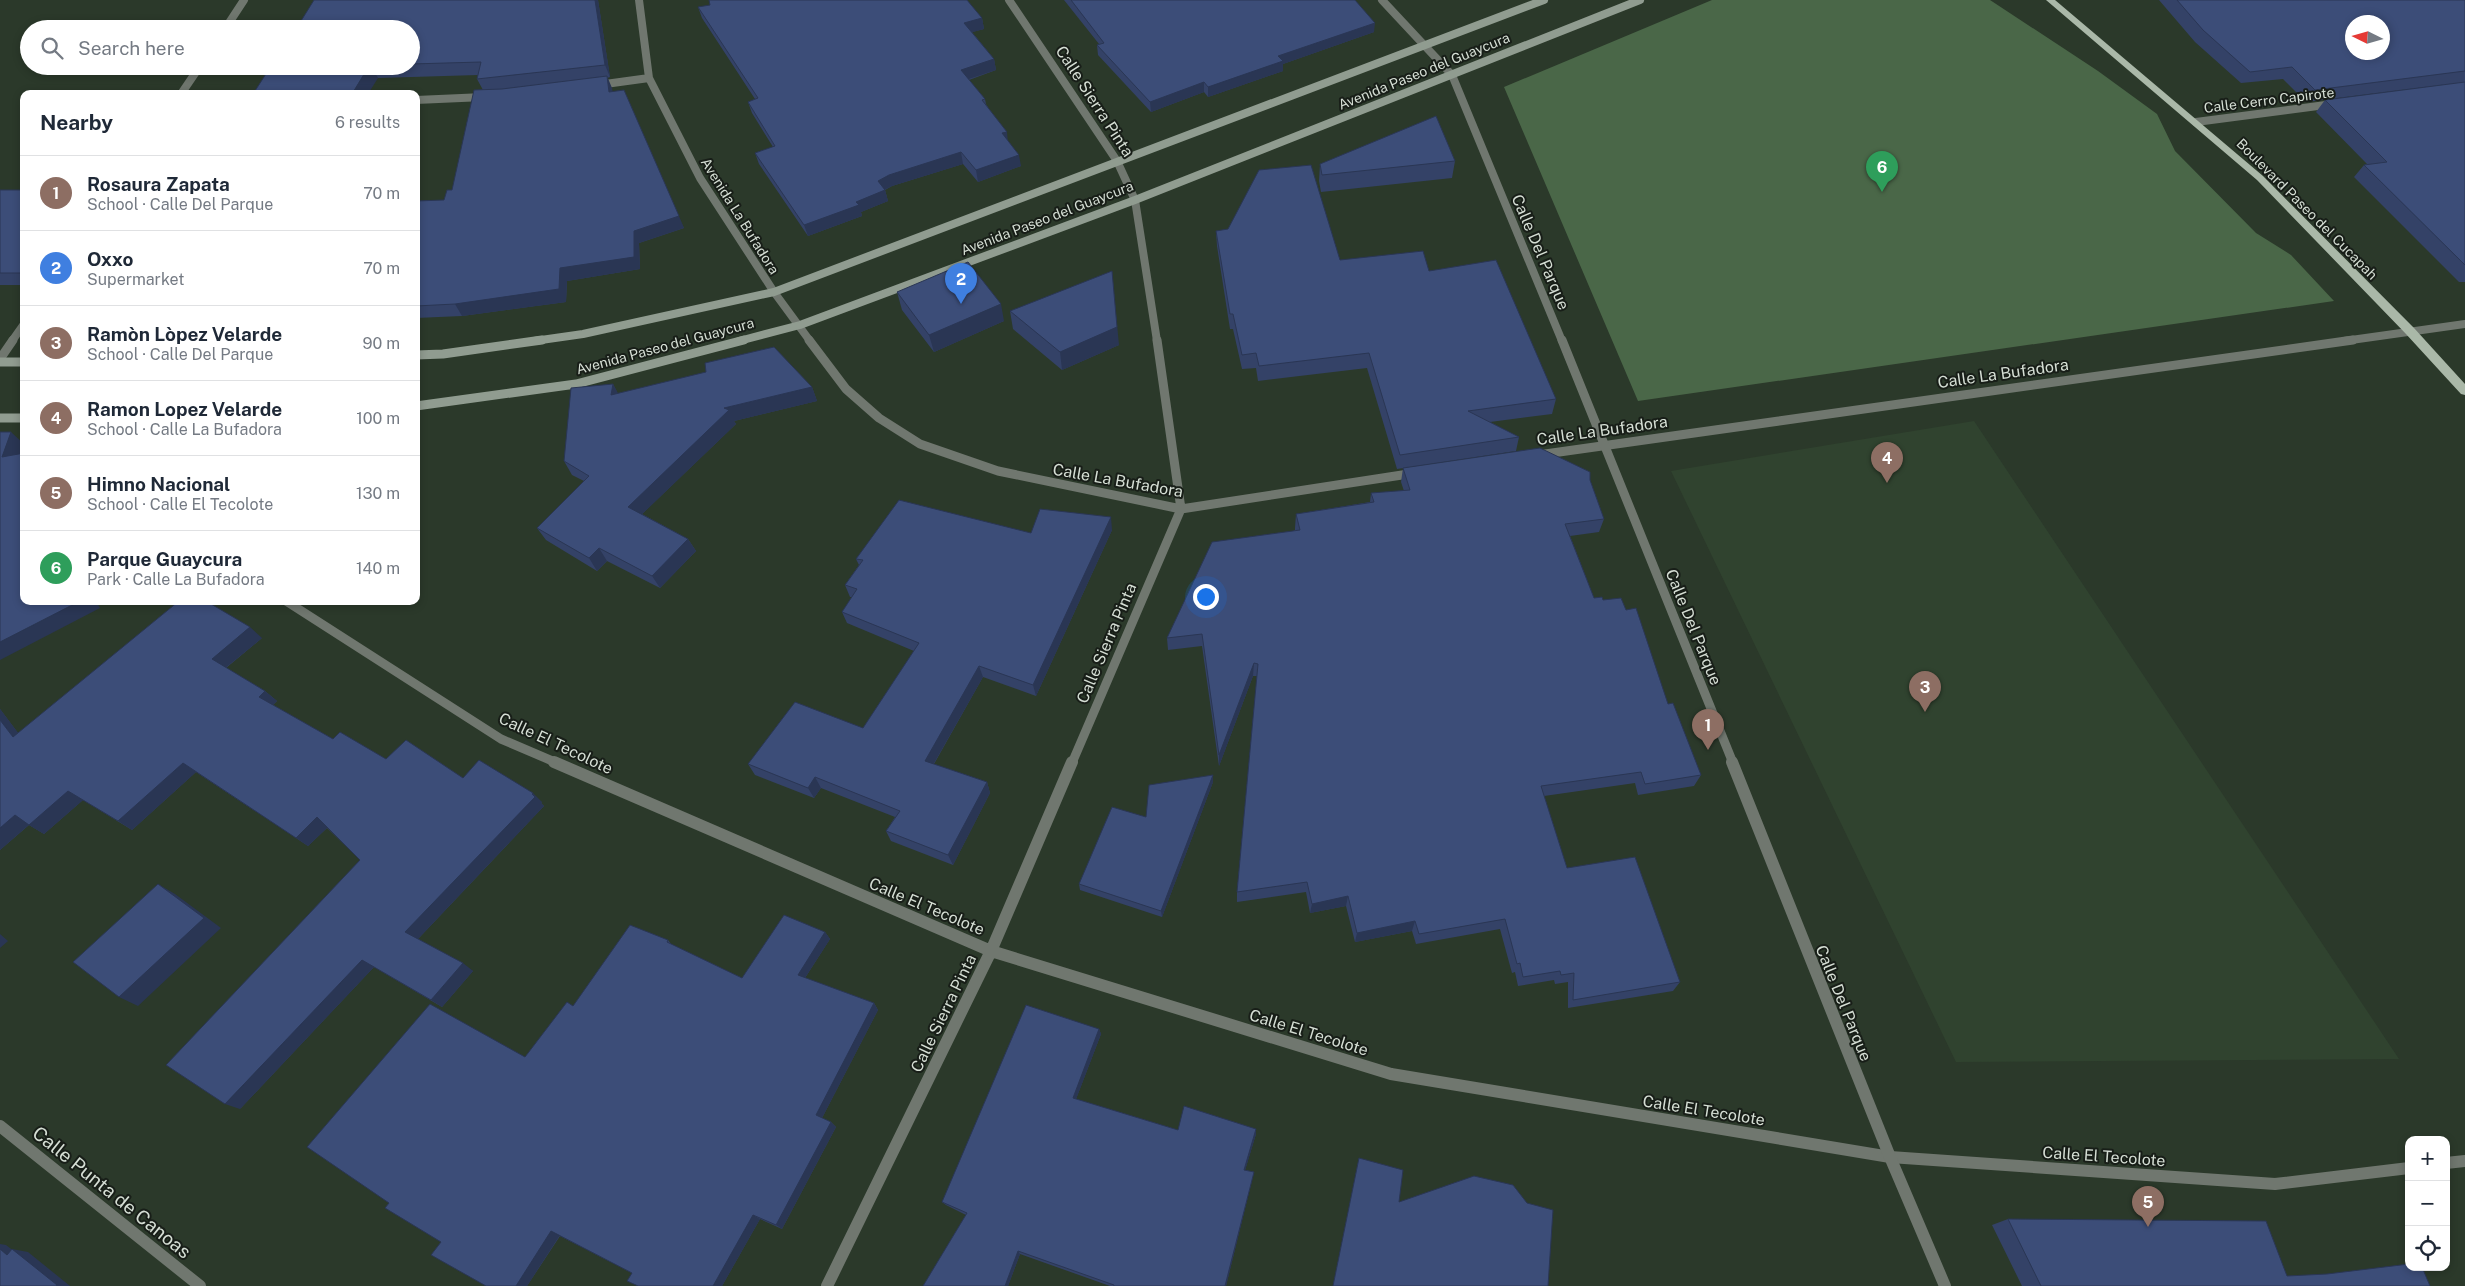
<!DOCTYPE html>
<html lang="en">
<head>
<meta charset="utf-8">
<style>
	body { margin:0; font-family:"Public Sans",sans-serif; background:#f6f6f7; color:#1f2937 }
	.controls { position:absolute; right:15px; bottom:15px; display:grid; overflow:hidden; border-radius:10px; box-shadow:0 2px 8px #0003 }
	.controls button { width:45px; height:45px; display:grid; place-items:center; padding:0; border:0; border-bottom:1px solid #e0e1e3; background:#fff; color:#1f2937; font:25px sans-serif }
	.compass { position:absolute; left:2345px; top:15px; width:45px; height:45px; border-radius:50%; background:#fff; box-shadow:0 2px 8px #0003; rotate:275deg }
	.you { position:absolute; left:1205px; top:596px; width:18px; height:18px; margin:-12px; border:4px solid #fff; border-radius:50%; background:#1a73e8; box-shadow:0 0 0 8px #1a73e833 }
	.badge { display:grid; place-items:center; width:32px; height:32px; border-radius:50%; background:#556890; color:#fff; font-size:16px; font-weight:700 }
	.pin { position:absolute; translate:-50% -41px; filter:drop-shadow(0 1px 2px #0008) }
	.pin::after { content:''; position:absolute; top:26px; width:18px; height:15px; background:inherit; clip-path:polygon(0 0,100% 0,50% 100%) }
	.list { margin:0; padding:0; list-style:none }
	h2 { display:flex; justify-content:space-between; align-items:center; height:65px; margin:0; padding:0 20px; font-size:21px }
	h2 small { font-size:16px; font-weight:400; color:#747a83 }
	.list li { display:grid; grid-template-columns:32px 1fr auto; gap:15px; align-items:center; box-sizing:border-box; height:75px; padding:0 20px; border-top:1px solid #e0e1e3 }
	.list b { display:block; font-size:19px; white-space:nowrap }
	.list p { margin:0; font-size:16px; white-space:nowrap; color:#747a83 }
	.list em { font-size:16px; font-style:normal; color:#747a83 }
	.icon { flex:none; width:28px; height:28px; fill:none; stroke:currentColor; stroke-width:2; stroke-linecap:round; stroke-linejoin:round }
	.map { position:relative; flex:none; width:2465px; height:1286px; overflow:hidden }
	.search { position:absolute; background:#fff; box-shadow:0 2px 8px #0003; left:20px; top:20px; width:400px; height:55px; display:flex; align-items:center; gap:12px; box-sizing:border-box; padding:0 18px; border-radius:28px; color:#747a83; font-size:19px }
	.panel { position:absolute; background:#fff; box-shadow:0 2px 8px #0003; left:20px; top:90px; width:400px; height:515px; border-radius:10px }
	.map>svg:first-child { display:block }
	.built { fill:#30432f }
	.green { fill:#4a6748 }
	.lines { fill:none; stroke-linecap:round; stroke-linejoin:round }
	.minor-far2 { stroke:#70776f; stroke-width:8 }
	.minor-far1 { stroke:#70776f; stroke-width:9 }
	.minor { stroke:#70776f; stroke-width:12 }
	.tertiary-far2 { stroke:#70776f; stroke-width:8 }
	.tertiary-far1 { stroke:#70776f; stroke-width:9 }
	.tertiary { stroke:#70776f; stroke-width:12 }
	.secondary-far1 { stroke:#909c90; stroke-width:8 }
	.secondary { stroke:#909c90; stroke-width:9 }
	.primary { fill:#aab8a8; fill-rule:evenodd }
	.wall { fill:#344267 }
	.shaded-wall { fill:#2a3654 }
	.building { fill:#3c4d78; stroke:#2a3654; fill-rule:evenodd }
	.labels { text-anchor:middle; stroke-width:4; stroke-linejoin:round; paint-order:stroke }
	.far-street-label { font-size:14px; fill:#d5ded4; stroke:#181e18 }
	.street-label { font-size:16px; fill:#d5ded4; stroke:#181e18 }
	.near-street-label { font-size:19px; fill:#d5ded4; stroke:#181e18 }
</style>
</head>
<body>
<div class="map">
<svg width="2465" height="1286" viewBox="0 0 2465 1286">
	<rect width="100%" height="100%" fill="#2b392a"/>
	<path class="built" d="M1974 421 2399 1059 1956 1062 1671 471Z"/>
	<path class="green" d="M1712 0H1990L2098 71 2157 114 2175 151 2256 233 2291 255 2334 301 1638 401 1504 87Z"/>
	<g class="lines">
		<path class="minor-far2" d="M639 0 649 78 700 178 774 292 810 341
			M1009 0 1117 161 1135 200 1157 341
			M225 29 244 0
			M598 85 649 78
			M181 94 200 66
			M416 100 484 97
			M2196 122 2333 104
			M12 341 24 324
			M2344 341 2465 324"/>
		<path class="minor-far1" d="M809 340 846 389 879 418 920 444 998 471 1181 509 1415 473
			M0 359 13 340
			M1538 455 2353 340
			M286 601 501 739 557 763
			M1072 763 1181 509 1157 340"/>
		<path class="minor" d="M554 762 991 951 1391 1074 1890 1157 2275 1184 2409 1168
			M0 1126 200 1286
			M2446 1163 2465 1161
			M827 1286 991 951 1072 762"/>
		<path class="tertiary-far2" d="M1382 0 1452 75 1562 341"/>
		<path class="tertiary-far1" d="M1562 340 1733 763"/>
		<path class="tertiary" d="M1732 762 1890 1157 1945 1286"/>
		<path class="secondary-far1" d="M534 341 583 334 774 292 1544 0
			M739 341 800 325 1135 200 1640 0"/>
		<path class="secondary" d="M416 355 443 354 542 340
			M0 362H24
			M416 406 576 384 744 340
			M0 418H24"/>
		<path class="primary" d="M2046 0H2055L2263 176 2414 328 2465 384V395L2461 394 2406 334 2257 180Z"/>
	</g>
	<path class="wall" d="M598 0 610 77 607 78 612 91 684 228 639 243 640 269 567 281 566 302 462 316 416 318V201L444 200 452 190 483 90 477 79 478 75 378 78 271 66H411V29Z
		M1064 0H1355L1374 32 1283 64V71L1208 97 1204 92 1151 112 1098 55 1097 45 1099 44Z
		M2159 0H2465V82L2306 102 2283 79 2241 83 2195 42Z
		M698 7 982 18 984 29 972 32 994 59 996 70 969 80 985 99 986 104 1008 141 1021 166 978 182 963 164 892 186 885 190 888 201 861 212 862 216 808 236 759 164 755 153 773 147 752 113 748 102 755 99 702 18Z
		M2465 82V282H2459L2354 177 2364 165 2367 164 2316 112 2325 100Z
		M1455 161 1452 178 1321 192 1319 181 1320 164Z
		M0 190H24V285H0Z
		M1216 231 1340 260 1429 271 1556 399 1552 414 1490 422 1519 437 1516 451 1397 469 1367 368 1258 381 1256 368 1242 369 1233 329H1230L1217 246Z
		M897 292 1004 321 934 352 902 310Z
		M1010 311 1119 345 1062 370 1013 329Z
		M613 384 618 394 812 387 817 401 734 421 736 424 642 514 688 539 696 551 660 588 607 561 597 571 546 540 537 528 584 481 572 475 564 461Z
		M1403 468 1590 480 1604 519 1599 532 1570 536 1594 598 1603 600 1626 610 1668 704 1701 775 1694 786 1638 795 1635 783 1544 796 1567 868 1680 982 1673 991 1568 1008V982L1555 984 1554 980 1518 986 1515 972 1512 973 1500 929 1416 944 1412 931 1355 942 1346 906 1310 913 1306 892 1237 902V892L1257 676H1253L1219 766 1202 646 1168 650 1167 638 1295 530V528L1296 514 1370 502 1371 493 1404 491 1401 482Z
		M1112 530 1036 696 983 677 934 764 987 782 990 793 953 865 891 841 886 831 895 817 821 788 814 798 755 775 748 764 863 728 914 651 847 623 842 612 852 597H850L845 585 859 565 856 559 1031 533Z
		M262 638 226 668 265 691 277 701 273 705 333 739 386 759 463 778 542 802 541 803 544 806 418 939 473 971 442 1007 374 967 240 1109 360 860 327 828 308 846 196 772 132 830 83 800 44 834 29 825 0 850V709L18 733Z
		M1213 782 1162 917 1080 890 1079 884 1146 817Z
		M825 932 830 939 805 978 874 1003 878 1010 822 1118 831 1122 836 1127 782 1229 760 1219 722 1286H638L632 1273 560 1236 527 1286H486L441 1242 525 1057 573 1006 668 940 672 945 742 978Z
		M1099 1029 1101 1034 1076 1099 1178 1130 1256 1129V1134L1245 1170 1254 1172 1253 1176 1226 1286H1110L1020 1254 1008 1286H923L966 1215 946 1205 942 1202Z
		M1359 1158 1399 1202 1548 1286H1333L1358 1163Z
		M2008 1219 2287 1276 2430 1286H2022L1992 1225Z"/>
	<path class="shaded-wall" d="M595 0H598L610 77 605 65Z
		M982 18 984 29 966 34 964 23Z
		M1375 23 1374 32 1283 64V71L1208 97V87L1278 56Z
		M994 59 996 70 963 81 961 70Z
		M369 66H371L378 78 368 94H352Z
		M607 76 612 88 615 104 609 92Z
		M1204 82V92L1151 112 1150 102Z
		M1007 132 1008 143 1002 133Z
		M961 152 963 164 892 186 882 191 885 190 888 201 861 212 862 216 808 236 804 225 856 202 878 181 889 175Z
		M1019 155 1021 166 978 182 976 170Z
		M679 216 684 228 639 243 640 269 567 281 566 302 462 316 455 304 560 268 634 231Z
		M1112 271 1119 345 1062 370 1060 352Z
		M1001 304 1004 321 934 352 929 335Z
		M613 384 620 397 611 395Z
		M812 387 817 401 734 421 736 424 636 520 628 507 724 408Z
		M11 432 24 444 16 468 2 457Z
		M1111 517 1112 530 1036 696 1033 685Z
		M688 539 696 551 660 588 652 576Z
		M599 548 607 561 597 571 589 558Z
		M80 601H96L100 608 0 660V642Z
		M250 627 262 638 224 669 212 659Z
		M1254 663 1253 676 1219 766V755Z
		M979 666 983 677 929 772 925 761Z
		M265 691 277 701 271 707 259 697Z
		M0 709 28 746 13 737 0 720Z
		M183 763 196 772 132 830 118 821Z
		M1213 775V782L1162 917 1161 911Z
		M815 777 821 788 814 798 808 788Z
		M987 782 990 793 953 865 948 855Z
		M68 791 83 800 44 834 29 825Z
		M533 793 542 802 541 803 544 806 417 940 405 932Z
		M15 815 31 823 0 850V828Z
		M317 817 329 826 308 846 296 838Z
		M158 884 175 894 221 928 138 1006 119 997Z
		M1348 896 1346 906 1310 913 1312 904Z
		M1415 921 1412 931 1355 942 1357 933Z
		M825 932 830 939 803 981 798 975Z
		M0 934 8 941 0 948Z
		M362 960 374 967 240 1109 225 1104Z
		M463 963 473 971 442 1007 431 1000Z
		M874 1003 878 1010 821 1120 816 1115Z
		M1099 1029 1101 1034 1075 1102 1073 1098Z
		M831 1122 836 1127 782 1229 776 1225Z
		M1256 1129V1134L1244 1174V1170Z
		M1254 1172 1253 1176 1226 1286H1225Z
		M753 1215 760 1219 722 1286H713Z
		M551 1231 560 1235 527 1286H516Z
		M0 1244 6 1245 23 1258 7 1255 0 1249Z
		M12 1249 28 1252 70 1286H56Z
		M1018 1251 1020 1254 1008 1286H1005Z"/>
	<path class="building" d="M314 0H595L605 65 477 79 481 62 411 64V29H296Z
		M709 0H967L982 18 964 23 994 59 961 70 985 99 982 100 1007 132 1002 133 1019 155 976 170 961 152 889 175 878 181 885 190 856 202 859 205 804 225 755 153 775 146 748 102 758 98 698 7 710 5Z
		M1071 0H1355L1375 23 1278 56 1283 61 1208 87 1204 82 1150 102 1097 45 1104 43Z
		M2177 0H2465V71L2315 90 2292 67 2250 72 2203 30ZM2352 22H2382V52H2352Z
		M271 66H369L352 94H253Z
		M607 76 609 92 624 90 679 216 634 231V257L560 268 559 289 455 304 416 306V201L444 200 447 190H452L474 90 502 89Z
		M2465 82V265L2364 165 2387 162 2325 100Z
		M1436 116 1455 161 1322 175 1320 164Z
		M1311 165 1340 260 1423 251 1429 271 1496 260 1556 399 1468 411 1519 437 1400 455 1369 353 1259 366 1256 353 1242 355 1233 314H1230L1216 231 1228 229 1259 170Z
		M0 190H24V273H0Z
		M968 262 1001 304 929 335 897 292Z
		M1112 271 1117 327 1060 352 1010 311Z
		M774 347 812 387 724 408 729 410 628 507 688 539 652 576 599 548 589 558 537 528 589 476 564 461 571 388 613 384 611 395 706 372 705 363Z
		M0 432H11L2 457 24 453V601H80L0 642Z
		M1540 448 1590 472V480L1604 519 1565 524 1594 598 1602 597 1603 600 1621 598 1626 610 1636 608 1668 704 1673 703 1701 775 1645 784 1641 772 1541 786 1567 868 1635 857 1680 982 1573 1000 1574 973 1561 975 1560 971 1523 977 1520 963 1517 964 1505 919 1419 934 1415 921 1357 933 1348 896 1312 904 1307 882 1237 892 1258 664 1254 663 1219 755 1202 634 1167 638 1212 542 1300 530 1296 514 1374 502 1371 493 1410 490 1403 468Z
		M899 500 1031 533 1040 509 1111 517 1033 685 979 666 925 761 987 782 948 855 886 831 900 811 815 777 808 788 748 764 795 702 863 728 919 643 842 612 857 589 845 585 863 560 856 559Z
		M179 601H206L250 627 212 659 265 691 259 697 333 739 340 732 386 759 406 740 463 778 479 760 533 793 532 794 535 797 405 932 463 963 431 1000 362 960 225 1104 166 1065 360 860 317 817 296 838 183 763 118 821 68 791 29 825 15 815 0 828V720L13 737Z
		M1213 775 1161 911 1079 884 1112 807 1146 817 1149 785Z
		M158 884 204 918 119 997 73 962Z
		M784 915 825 932 798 975 874 1003 816 1115 831 1122 776 1225 753 1215 713 1286H638L627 1281 632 1273 551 1231 516 1286H486L431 1255 441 1242 385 1208 389 1203 307 1147 430 1004 525 1057 567 1002 573 1006 630 925 668 940 667 942 742 978Z
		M1026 1005 1099 1029 1073 1098 1178 1130 1184 1106 1256 1129 1244 1170 1254 1172 1225 1286H1114V1285L1018 1251 1005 1286H923L967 1213 942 1202Z
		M1359 1158 1403 1170 1399 1202 1474 1176 1513 1185 1527 1203 1553 1210 1548 1286H1333Z
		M2008 1219 2266 1221 2287 1276 2327 1274 2409 1264V1267H2422L2430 1286H2041Z
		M0 1249 7 1255 12 1249 57 1285 56 1286H0Z"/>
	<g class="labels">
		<g class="far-street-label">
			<text transform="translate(1424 71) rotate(-22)" y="5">Avenida Paseo del Guaycura</text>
			<text transform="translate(2269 100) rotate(-7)" y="5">Calle Cerro Capirote</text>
			<text transform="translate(2307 209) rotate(45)" y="5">Boulevard Paseo del Cucapah</text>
			<text transform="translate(740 216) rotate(58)" y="5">Avenida La Bufadora</text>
			<text transform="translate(1047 218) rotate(-21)" y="5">Avenida Paseo del Guaycura</text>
			<text transform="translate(665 346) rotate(-15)" y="5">Avenida Paseo del Guaycura</text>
		</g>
		<g class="street-label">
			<text transform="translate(1095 101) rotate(57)" y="6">Calle Sierra Pinta</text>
			<text transform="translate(1541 252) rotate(67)" y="6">Calle Del Parque</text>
			<text transform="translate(2003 373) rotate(-8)" y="6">Calle La Bufadora</text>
			<text transform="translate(1602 430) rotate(-8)" y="6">Calle La Bufadora</text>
			<text transform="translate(1118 480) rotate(10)" y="6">Calle La Bufadora</text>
			<text transform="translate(1694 627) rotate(68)" y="6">Calle Del Parque</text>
			<text transform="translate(1106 643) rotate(-67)" y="6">Calle Sierra Pinta</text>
			<text transform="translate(556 743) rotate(25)" y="6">Calle El Tecolote</text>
			<text transform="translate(927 906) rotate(23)" y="6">Calle El Tecolote</text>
			<text transform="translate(1844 1003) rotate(68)" y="6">Calle Del Parque</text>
			<text transform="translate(943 1013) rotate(-64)" y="6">Calle Sierra Pinta</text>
			<text transform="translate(1309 1032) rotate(17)" y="6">Calle El Tecolote</text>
			<text transform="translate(1704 1110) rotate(9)" y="6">Calle El Tecolote</text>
			<text transform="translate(2104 1156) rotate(4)" y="6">Calle El Tecolote</text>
		</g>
		<g class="near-street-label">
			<text transform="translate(112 1192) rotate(39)" y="7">Calle Punta de Canoas</text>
		</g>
	</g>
</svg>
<div class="controls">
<button>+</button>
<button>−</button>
<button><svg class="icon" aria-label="locate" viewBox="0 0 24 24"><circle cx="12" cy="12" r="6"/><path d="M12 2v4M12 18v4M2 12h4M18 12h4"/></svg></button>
</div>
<svg class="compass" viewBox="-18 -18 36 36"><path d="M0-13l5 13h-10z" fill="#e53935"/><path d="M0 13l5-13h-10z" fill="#747a83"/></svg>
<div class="you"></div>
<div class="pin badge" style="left:1708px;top:750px;background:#8d6e63">1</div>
<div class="pin badge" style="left:961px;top:304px;background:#3f7fe0">2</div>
<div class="pin badge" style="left:1925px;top:712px;background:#8d6e63">3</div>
<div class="pin badge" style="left:1887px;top:483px;background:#8d6e63">4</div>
<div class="pin badge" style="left:2148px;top:1227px;background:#8d6e63">5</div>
<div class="pin badge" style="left:1882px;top:192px;background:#2e9e5b">6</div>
<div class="search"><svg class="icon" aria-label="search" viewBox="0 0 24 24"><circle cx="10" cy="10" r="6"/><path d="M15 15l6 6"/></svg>Search here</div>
<section class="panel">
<h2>Nearby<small>6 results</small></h2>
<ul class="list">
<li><span class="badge" style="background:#8d6e63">1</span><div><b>Rosaura Zapata</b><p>School · Calle Del Parque</p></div><em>70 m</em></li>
<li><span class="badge" style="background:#3f7fe0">2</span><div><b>Oxxo</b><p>Supermarket</p></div><em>70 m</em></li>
<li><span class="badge" style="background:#8d6e63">3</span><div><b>Ramòn Lòpez Velarde</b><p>School · Calle Del Parque</p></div><em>90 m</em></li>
<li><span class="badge" style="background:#8d6e63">4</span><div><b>Ramon Lopez Velarde</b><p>School · Calle La Bufadora</p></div><em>100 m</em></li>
<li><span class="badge" style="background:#8d6e63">5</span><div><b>Himno Nacional</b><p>School · Calle El Tecolote</p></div><em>130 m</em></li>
<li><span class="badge" style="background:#2e9e5b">6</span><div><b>Parque Guaycura</b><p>Park · Calle La Bufadora</p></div><em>140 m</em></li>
</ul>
</section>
</div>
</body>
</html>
